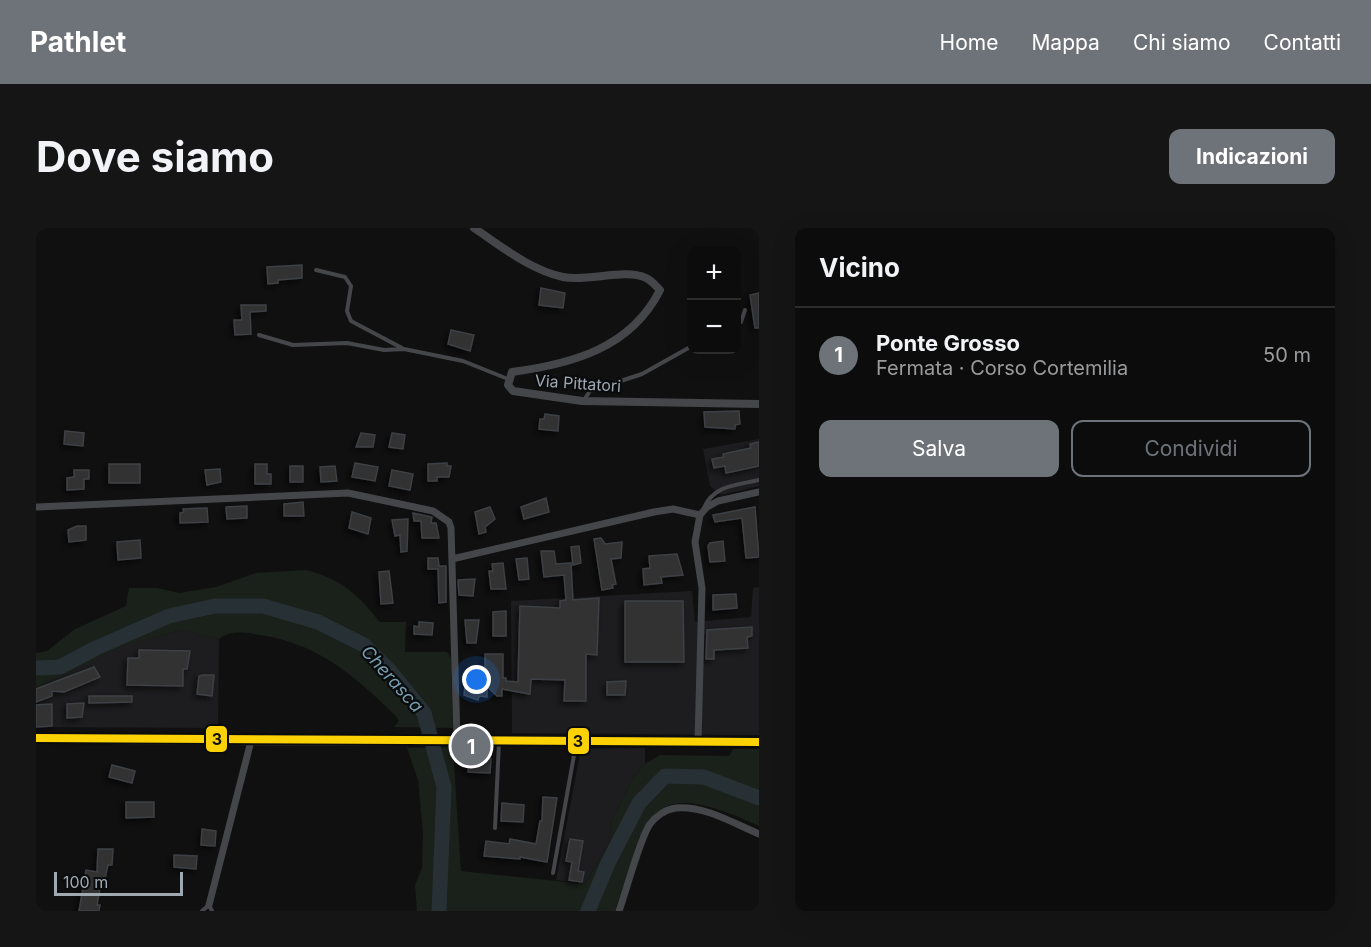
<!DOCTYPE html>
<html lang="it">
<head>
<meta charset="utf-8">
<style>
	body { margin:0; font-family:Inter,sans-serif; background:#151515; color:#f1f3f6 }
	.controls { position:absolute; right:18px; top:18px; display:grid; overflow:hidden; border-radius:12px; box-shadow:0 6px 24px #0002 }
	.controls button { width:54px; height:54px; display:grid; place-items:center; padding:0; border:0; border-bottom:2px solid #2c2c2d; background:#0c0c0c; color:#f1f3f6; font:30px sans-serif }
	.scale { position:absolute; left:18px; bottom:15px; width:129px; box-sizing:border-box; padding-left:6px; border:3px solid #a0a8b2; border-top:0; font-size:16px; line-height:21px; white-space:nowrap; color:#a0a8b2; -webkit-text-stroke:4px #0a0b0c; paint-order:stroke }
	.you { position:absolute; left:441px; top:452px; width:21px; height:21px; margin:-15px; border:4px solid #fff; border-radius:50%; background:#1a73e8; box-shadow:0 0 0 9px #1a73e833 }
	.badge { display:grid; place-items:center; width:39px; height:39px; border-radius:50%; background:#6e7379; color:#fff; font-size:20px; font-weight:700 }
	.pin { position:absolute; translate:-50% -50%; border:3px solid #fff; box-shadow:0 2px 6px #0006 }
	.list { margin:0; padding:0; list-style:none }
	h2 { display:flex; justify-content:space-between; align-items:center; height:78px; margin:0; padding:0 24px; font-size:26px }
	h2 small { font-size:20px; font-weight:400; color:#9a9b9d }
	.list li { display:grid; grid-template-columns:39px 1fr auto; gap:18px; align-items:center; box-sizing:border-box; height:96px; padding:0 24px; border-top:2px solid #2c2c2d }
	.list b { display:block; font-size:22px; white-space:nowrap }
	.list p { margin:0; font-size:20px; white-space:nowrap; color:#9a9b9d }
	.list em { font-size:20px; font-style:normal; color:#9a9b9d }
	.actions { display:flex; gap:12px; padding:18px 24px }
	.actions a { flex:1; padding:14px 0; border:2px solid #6e7379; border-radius:12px; text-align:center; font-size:21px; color:#6e7379 }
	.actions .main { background:#6e7379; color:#fff }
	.map { position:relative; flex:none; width:723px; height:683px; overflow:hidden; border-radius:12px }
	header { display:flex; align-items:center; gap:36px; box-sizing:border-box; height:84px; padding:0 30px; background:#6e7379; color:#fff }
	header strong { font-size:28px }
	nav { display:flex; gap:33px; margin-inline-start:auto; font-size:21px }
	.intro { display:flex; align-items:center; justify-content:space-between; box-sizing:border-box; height:144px; padding:0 36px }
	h1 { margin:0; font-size:42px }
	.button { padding:15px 27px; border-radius:12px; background:#6e7379; color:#fff; font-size:21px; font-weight:700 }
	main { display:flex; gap:36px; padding:0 36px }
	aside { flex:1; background:#0c0c0c; border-radius:12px; box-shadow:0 6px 24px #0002 }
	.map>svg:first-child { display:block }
	.built { fill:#1d1d1f }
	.green { fill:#1a201a }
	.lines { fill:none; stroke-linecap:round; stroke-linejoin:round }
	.river { stroke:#273135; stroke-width:15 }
	.building { fill:#303133; stroke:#3e4144; stroke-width:1.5; filter:url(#shadow) }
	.service { stroke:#444649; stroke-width:4 }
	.minor { stroke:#444649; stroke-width:7 }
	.tertiary { stroke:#444649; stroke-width:8 }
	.primary { stroke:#46484b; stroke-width:10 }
	.bus-1-casing { stroke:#0a0b0c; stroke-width:12 }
	.bus-1 { stroke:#fcd205; stroke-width:8 }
	.labels { text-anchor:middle; stroke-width:4.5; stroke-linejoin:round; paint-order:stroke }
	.street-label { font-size:16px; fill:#a0a8b2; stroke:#0a0b0c }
	.water-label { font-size:18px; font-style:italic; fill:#769cae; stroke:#0a0b0c }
	.line-badge { stroke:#0a0b0c; stroke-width:2 }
	.pale-badge-label { font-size:16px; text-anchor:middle; font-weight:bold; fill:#111 }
</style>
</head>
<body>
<header>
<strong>Pathlet</strong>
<nav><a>Home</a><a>Mappa</a><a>Chi siamo</a><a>Contatti</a></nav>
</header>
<div class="intro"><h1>Dove siamo</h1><a class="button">Indicazioni</a></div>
<main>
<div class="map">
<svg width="723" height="683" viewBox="0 0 723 683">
	<defs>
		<filter id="shadow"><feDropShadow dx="-3" dy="3" stdDeviation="3" flood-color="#0009"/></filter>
	</defs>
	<rect width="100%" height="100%" fill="#101010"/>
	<path class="built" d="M723 211V258L685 267 674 258 667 221Z
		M723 359V507L476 505 475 373 656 363 659 394 715 389 717 360Z
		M146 402 183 411 182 500 0 499V460L88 417Z
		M609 520V536L598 548 576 592 573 615 549 656 520 652 545 521Z"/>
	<path class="green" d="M270 342C306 351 321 366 344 394H370L369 424H411L415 430 417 500 358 499 363 493 359 487C315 445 280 414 218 406 206 404 193 403 183 411L145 402 87 418 0 460V425L11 423 39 401 90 378 93 360H121L143 365 180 359 220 345Z
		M417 519 425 643 549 656 573 615 576 592 598 548 609 536 624 527 693 528 697 521H723V598C609 546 614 586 579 683H381L379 657 386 640 387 605 382 552 371 520Z"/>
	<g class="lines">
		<path class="river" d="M0 440 24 439 60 420 133 388 179 378H227L282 394 328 417 353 442 388 485 408 559 403 683
			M552 683 572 635 603 575 629 548 668 549 723 570"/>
	</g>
	<path class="building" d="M266 37V50L242 52V55L232 56 231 39Z
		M505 60 529 65 527 80 503 77Z
		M723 65V100H719L714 67Z
		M205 77H230V83L214 84 215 106 199 107 198 92H206Z
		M415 102 438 107 434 123 412 116Z
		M703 183 704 196 699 197V201L669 199 668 184Z
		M509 186 523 188 522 203 503 201 504 191H508Z
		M29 203 48 205 47 218 28 216Z
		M325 205 339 207 337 219H320Z
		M356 205 369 207 367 221 353 219Z
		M723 214V238L690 245 689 238 678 240 676 231 688 229 687 226 715 220 714 216Z
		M319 235 342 239 339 253 316 249Z
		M411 235V238H415L413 249H401V253H392V236Z
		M73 236H104V255H73Z
		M219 236H231V246H235V256H219Z
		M254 238H267V254H254Z
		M299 238 301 253 285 254 284 239Z
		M184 241 185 254 171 257 169 242Z
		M38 242H53V251H48V261L31 262V250L38 249Z
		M356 242 377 246 374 262 353 258Z
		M510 270 513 284 488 291 485 279Z
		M267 274 268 288H248V276Z
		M211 278V290L191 291 190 279Z
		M454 279 459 291 449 299 450 304 443 306 439 284Z
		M719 279 723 329 710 330 706 290 679 294 677 287Z
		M171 280 172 294 144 295V285L148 284 147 281Z
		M316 284 335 290 332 306 313 300Z
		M377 285 396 289 395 295H400L403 310H386L385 293H378Z
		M372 291 371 323 365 324 364 307 359 308 356 292Z
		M41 298H50V312L33 314 32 302Z
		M565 310 569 316 586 314 585 330 575 331 580 356 576 357 577 360 566 362 558 311Z
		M104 312 105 330 82 332 81 314Z
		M687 313 689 333 674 334 672 318 674 315Z
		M543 318 545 335 537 337 535 319Z
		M505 323H518L520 336 535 335 537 372 563 370 561 427 550 426V473H528L529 452 495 451 494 466 466 461V468H461L451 458V469L443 468 442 472 428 467 430 451H449V426H467V450H470V453L482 454 484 378 524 380V373L530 372 528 347 508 349Z
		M641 326 647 347 625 349 626 355 608 357 607 341 614 340 613 328Z
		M392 330H402L403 338H410V374L403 375 402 341H392Z
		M491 330 493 351 483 352 480 331Z
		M467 335 470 361H455L453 343H457L456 336Z
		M353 343 357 375 345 376 343 344Z
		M439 351 437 368 423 367 422 352Z
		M700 366 701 380 677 382V367Z
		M589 373H647L648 434H589Z
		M470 383V408H457V384Z
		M429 392H443L440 415H431Z
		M383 394 397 395 396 407 378 406V398L383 399Z
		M716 399V408L711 409 712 420 678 422V431H670L671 402Z
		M103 422 154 423 151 441H147V458L91 457 92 430H103Z
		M58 439 64 449 28 464 16 463V468L0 474V461Z
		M167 447H178L176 468 161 466 163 448Z
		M590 453 589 467H571V454Z
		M53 468H96V474L53 475Z
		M48 475 46 489 31 490V476Z
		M16 476V498L0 499V477Z
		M433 530 455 531 454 545 432 544Z
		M76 537 99 543 96 555 73 549Z
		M507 569 521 570 511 634 484 629V631L448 628 450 613 473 616 474 611 500 616 504 593H506Z
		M90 574H118V589L90 590Z
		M466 575 488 577 487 594 465 593Z
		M166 601 180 603 179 618 165 617Z
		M534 611 547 613 542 643 548 644 546 654 533 652 536 634 530 633Z
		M62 621H77L76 637H72L68 655H65L61 677H64L63 683H43L50 642 61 644Z
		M138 627 161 628 160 641 138 639Z"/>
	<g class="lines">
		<path class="service" d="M280 42 309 49 315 58 311 83 315 93 366 120
			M700 96 705 94 709 82
			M223 107 257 117 311 115 348 122 368 121 427 133 472 151
			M548 172 554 163 606 146 656 118
			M668 280C677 257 702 257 723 252
			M459 600 463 514
			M517 645 540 516
			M166 683 173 677 176 683"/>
		<path class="minor" d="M1 279 312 265 397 283 413 294 415 300 421 511
			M416 331 618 284 637 281 664 287
			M662 514 666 360 659 314 664 287 671 279 682 273 723 264
			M173 677 215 513
			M583 683C590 664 604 610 614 596 620 588 630 581 640 580 668 577 699 596 723 606"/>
		<path class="tertiary" d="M438 0C465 18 494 42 527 49 552 54 589 40 610 50 615 52 620 58 624 62 595 120 536 136 476 144L472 157 477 163 546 173 723 176"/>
		<path class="primary" d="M0 510C241 514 482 512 723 514"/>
		<g class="bus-1-casing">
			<path id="bus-1" d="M0 510 723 514"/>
		</g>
		<use href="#bus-1" class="bus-1"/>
	</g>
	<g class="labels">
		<g class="street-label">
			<text transform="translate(542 155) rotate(4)" y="6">Via Pittatori</text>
		</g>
		<g class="water-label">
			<text transform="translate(356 451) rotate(48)" y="6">Cherasca</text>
		</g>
	</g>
	<g class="line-badge">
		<rect x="169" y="497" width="23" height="28" rx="6" fill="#fcd205"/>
		<rect x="531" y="499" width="23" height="28" rx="6" fill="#fcd205"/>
	</g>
	<g class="pale-badge-label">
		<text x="181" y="517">3</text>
		<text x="542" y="519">3</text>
	</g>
</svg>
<div class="controls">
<button>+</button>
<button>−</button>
</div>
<div class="scale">100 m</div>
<div class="you"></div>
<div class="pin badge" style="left:435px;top:518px">1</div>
</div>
<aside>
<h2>Vicino<small></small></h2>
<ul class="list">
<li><span class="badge">1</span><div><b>Ponte Grosso</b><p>Fermata · Corso Cortemilia</p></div><em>50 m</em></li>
</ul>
<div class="actions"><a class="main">Salva</a><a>Condividi</a></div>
</aside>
</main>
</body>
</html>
